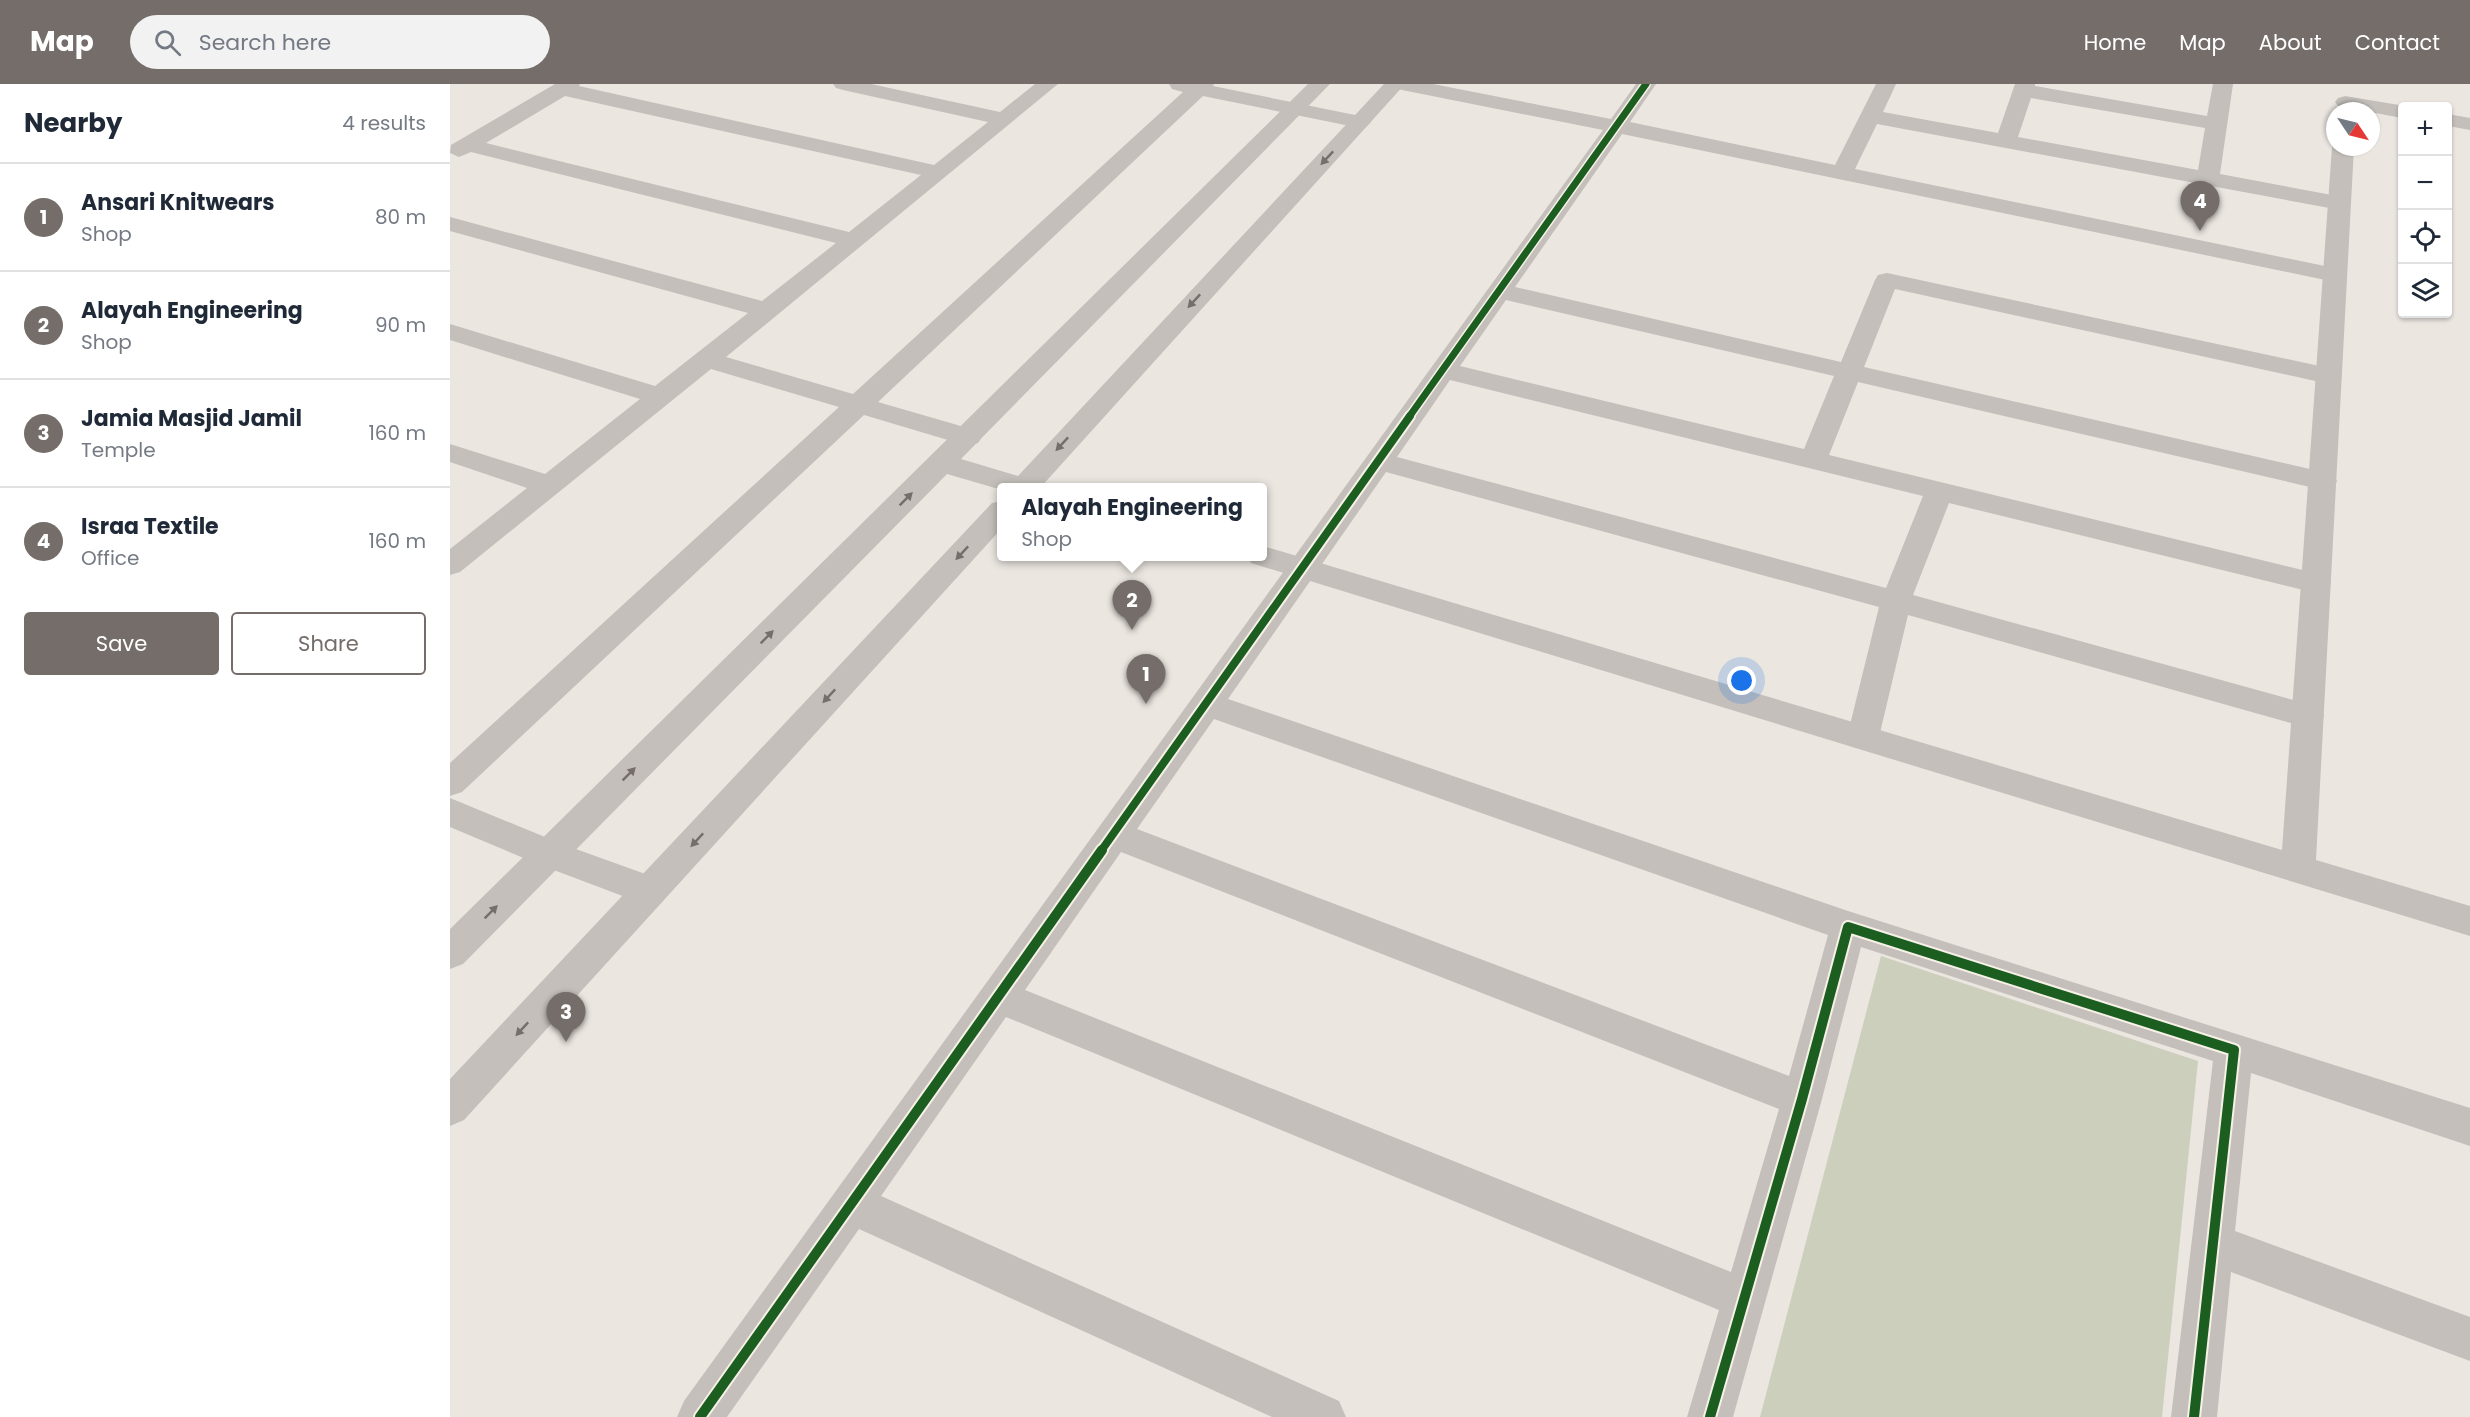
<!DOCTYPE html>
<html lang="en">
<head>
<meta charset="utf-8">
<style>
	body { margin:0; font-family:Poppins,sans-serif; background:#f2f2f3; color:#1f2937 }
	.controls { position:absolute; right:18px; top:18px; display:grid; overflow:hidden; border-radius:6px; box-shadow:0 2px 4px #0004 }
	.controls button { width:54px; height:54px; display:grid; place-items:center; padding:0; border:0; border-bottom:2px solid #e0e1e3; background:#fff; color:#1f2937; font:30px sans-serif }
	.compass { position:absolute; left:1876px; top:18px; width:54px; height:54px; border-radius:50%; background:#fff; box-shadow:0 2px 4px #0004; rotate:125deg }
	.you { position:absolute; left:1292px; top:597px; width:21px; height:21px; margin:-15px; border:4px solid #fff; border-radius:50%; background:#1a73e8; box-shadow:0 0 0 9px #1a73e833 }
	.badge { display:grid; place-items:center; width:39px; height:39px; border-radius:50%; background:#746d69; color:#fff; font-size:20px; font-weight:700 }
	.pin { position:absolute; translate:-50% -50px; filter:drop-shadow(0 2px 3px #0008) }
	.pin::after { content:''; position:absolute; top:32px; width:21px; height:18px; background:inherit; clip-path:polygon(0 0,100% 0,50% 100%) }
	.popup { position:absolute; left:547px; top:399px; width:270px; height:78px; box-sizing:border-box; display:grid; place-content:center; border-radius:6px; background:#fff; filter:drop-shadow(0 2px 4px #0005); font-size:20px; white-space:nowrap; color:#747a83 }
	.popup b { font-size:22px; color:#1f2937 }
	.popup::after { content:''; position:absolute; left:50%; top:100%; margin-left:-12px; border:12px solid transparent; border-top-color:#fff }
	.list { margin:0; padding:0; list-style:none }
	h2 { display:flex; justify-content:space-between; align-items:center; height:78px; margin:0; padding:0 24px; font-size:26px }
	h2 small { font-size:20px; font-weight:400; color:#747a83 }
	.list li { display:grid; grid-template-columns:39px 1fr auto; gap:18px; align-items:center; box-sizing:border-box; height:108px; padding:0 24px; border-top:2px solid #e0e1e3 }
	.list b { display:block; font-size:22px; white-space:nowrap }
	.list p { margin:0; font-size:20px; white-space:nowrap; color:#747a83 }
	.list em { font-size:20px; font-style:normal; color:#747a83 }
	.actions { display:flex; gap:12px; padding:18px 24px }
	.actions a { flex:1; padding:14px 0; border:2px solid #746d69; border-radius:6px; text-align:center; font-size:21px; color:#746d69 }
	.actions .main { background:#746d69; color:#fff }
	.icon { flex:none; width:33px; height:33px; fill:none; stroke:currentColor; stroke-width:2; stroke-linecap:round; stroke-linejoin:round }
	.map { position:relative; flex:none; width:2020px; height:1333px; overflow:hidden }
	header { display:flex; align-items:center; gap:36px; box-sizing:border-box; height:84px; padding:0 30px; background:#746d69; color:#fff }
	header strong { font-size:28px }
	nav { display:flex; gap:33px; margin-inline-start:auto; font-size:21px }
	.search { width:420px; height:54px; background:#f2f2f3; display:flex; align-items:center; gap:15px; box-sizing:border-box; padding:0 21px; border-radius:33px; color:#747a83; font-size:22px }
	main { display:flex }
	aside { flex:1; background:#fff }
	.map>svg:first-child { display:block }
	.green { fill:#cccfbc }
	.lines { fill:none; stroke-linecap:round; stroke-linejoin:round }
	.minor { fill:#c4bfba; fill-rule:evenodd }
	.tertiary { fill:#c4bfba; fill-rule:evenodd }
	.cycleway-far2-casing { stroke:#f7f1e8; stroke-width:10 }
	.cycleway-far1-casing { stroke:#f7f1e8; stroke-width:12 }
	.cycleway-casing { stroke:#f7f1e8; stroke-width:14 }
	.cycleway-far2 { stroke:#1b5e20; stroke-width:7 }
	.cycleway-far1 { stroke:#1b5e20; stroke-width:8 }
	.cycleway { stroke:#1b5e20; stroke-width:10 }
	.oneway { fill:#756e6a }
</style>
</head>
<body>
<header>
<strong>Map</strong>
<div class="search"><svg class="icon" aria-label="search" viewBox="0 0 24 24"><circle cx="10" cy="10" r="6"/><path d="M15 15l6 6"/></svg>Search here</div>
<nav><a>Home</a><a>Map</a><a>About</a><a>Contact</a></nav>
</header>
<main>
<aside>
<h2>Nearby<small>4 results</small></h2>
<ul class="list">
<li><span class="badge">1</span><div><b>Ansari Knitwears</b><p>Shop</p></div><em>80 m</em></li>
<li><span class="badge">2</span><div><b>Alayah Engineering</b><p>Shop</p></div><em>90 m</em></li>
<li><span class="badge">3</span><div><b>Jamia Masjid Jamil</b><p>Temple</p></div><em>160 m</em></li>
<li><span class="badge">4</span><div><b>Israa Textile</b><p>Office</p></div><em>160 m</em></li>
</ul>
<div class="actions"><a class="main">Save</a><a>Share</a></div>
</aside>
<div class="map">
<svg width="2020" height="1333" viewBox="0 0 2020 1333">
	<rect width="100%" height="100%" fill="#ebe6e0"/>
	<path class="green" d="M1431 872 1748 977 1712 1333H1310Z"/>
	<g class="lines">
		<path class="minor" d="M105 0H130L129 2 484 81 538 38 393 6 386 4 383 0H421L550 28 585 0H608L276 273 403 310 733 8 722 5 719 0H764L763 2 910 32 917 34 921 38 917 42 910 44 753 12 428 318 528 347 532 353 528 359 518 362 414 331 12 708 0 712V679L389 323 261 285 10 488 0 491V465L77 404 0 378V360L95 390 190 315 0 256V240L205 302 298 229 0 147V133L312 217 386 159 21 68 9 73 0 69 1 61ZM115 12 471 91 399 148 36 59Z
			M942 0H983L1161 35 1186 0H1206L1180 38 1385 81 1426 0H1446L1433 28 1548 49 1565 0H1585V2L1757 32 1763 0H1783L1770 90 1898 114 1901 119 1898 124 1890 126 1427 40 1405 85 1894 186 1897 191 1894 196 1885 198 1172 50 1065 203 1391 278 1425 196 1428 191 1437 189 1888 286 1892 292 1888 298 1879 300 1445 205 1414 283 1873 388 1883 390 1887 397 1883 404 1873 406 1408 298 1379 371 1877 492 1881 499 1877 506 1866 509 1499 419 1463 511 1869 623 1874 632 1869 641 1858 644 1458 531 1429 653 1425 662 1413 666 1401 662 1397 653 1429 523 936 388 778 615 1398 827 2020 1024V1062L1801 989 1785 1147 2020 1233V1277L1781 1188 1767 1333H1721L1763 977 1411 863 1372 1015 1283 1333H1237L1269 1226 556 933 431 1112 889 1317 896 1333H822L409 1145 277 1333H227L234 1317 1153 46 952 6 945 4ZM1581 14 1755 44 1748 86 1568 53ZM1056 216 1384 292 1354 365 1010 282ZM1000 296 1473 412 1436 504 947 373ZM764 635 1378 851 1339 992 687 745ZM671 768 1329 1025 1281 1188 575 906Z
			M0 714 112 760 212 796 217 807 212 818 199 822 88 780 0 743Z"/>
		<path class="tertiary" d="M858 0H880L511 375 568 392 934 0H955L590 404H552V406L497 390 13 880 0 885V845Z
			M1895 12 1955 22H1952V34L1888 22 1885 18 1888 14Z
			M1998 30 2020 34V46L1998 42Z
			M1885 59V63H1904L1866 776 2020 822V852L801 479 797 472H813V462L1832 766 1882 63Z
			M552 417V444L14 1036 0 1042V995L542 419Z"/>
		<g class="cycleway-far2-casing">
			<path id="cycleway-far2" d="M959 333 1196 0"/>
		</g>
		<g class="cycleway-far1-casing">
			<path id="cycleway-far1" d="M651 767 960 332"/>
		</g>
		<g class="cycleway-casing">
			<path id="cycleway" d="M250 1333 652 766
				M1260 1333 1352 1015 1398 843 1784 966 1744 1333"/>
		</g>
		<use href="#cycleway-far2" class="cycleway-far2"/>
		<use href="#cycleway-far1" class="cycleway-far1"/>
		<use href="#cycleway" class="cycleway"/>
	</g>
	<defs><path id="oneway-solid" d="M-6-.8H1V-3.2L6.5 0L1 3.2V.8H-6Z" transform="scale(1.5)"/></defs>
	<g class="oneway">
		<use href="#oneway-solid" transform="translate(877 74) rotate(133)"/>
		<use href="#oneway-solid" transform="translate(744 217) rotate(133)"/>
		<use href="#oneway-solid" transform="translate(612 360) rotate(133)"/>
		<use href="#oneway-solid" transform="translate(456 415) rotate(-45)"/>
		<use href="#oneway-solid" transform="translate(512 469) rotate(133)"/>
		<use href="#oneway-solid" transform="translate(317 553) rotate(-45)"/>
		<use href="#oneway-solid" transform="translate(379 612) rotate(133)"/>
		<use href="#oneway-solid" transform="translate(179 690) rotate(-45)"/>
		<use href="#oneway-solid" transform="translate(247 756) rotate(133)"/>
		<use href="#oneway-solid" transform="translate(41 828) rotate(-45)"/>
		<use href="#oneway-solid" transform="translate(72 945) rotate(133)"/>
	</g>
</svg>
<div class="controls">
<button>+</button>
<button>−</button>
<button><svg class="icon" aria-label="locate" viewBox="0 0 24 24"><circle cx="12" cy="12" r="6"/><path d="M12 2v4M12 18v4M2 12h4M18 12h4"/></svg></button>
<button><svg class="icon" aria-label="layers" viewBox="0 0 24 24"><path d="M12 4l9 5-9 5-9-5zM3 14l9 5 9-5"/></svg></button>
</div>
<svg class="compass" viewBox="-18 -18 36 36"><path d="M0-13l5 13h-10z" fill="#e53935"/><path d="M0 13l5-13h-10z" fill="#747a83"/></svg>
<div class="you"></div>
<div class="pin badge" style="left:696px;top:620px">1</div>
<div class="pin badge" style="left:682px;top:546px">2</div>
<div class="popup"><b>Alayah Engineering</b>Shop</div>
<div class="pin badge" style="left:116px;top:958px">3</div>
<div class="pin badge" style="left:1750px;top:147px">4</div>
</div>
</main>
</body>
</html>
